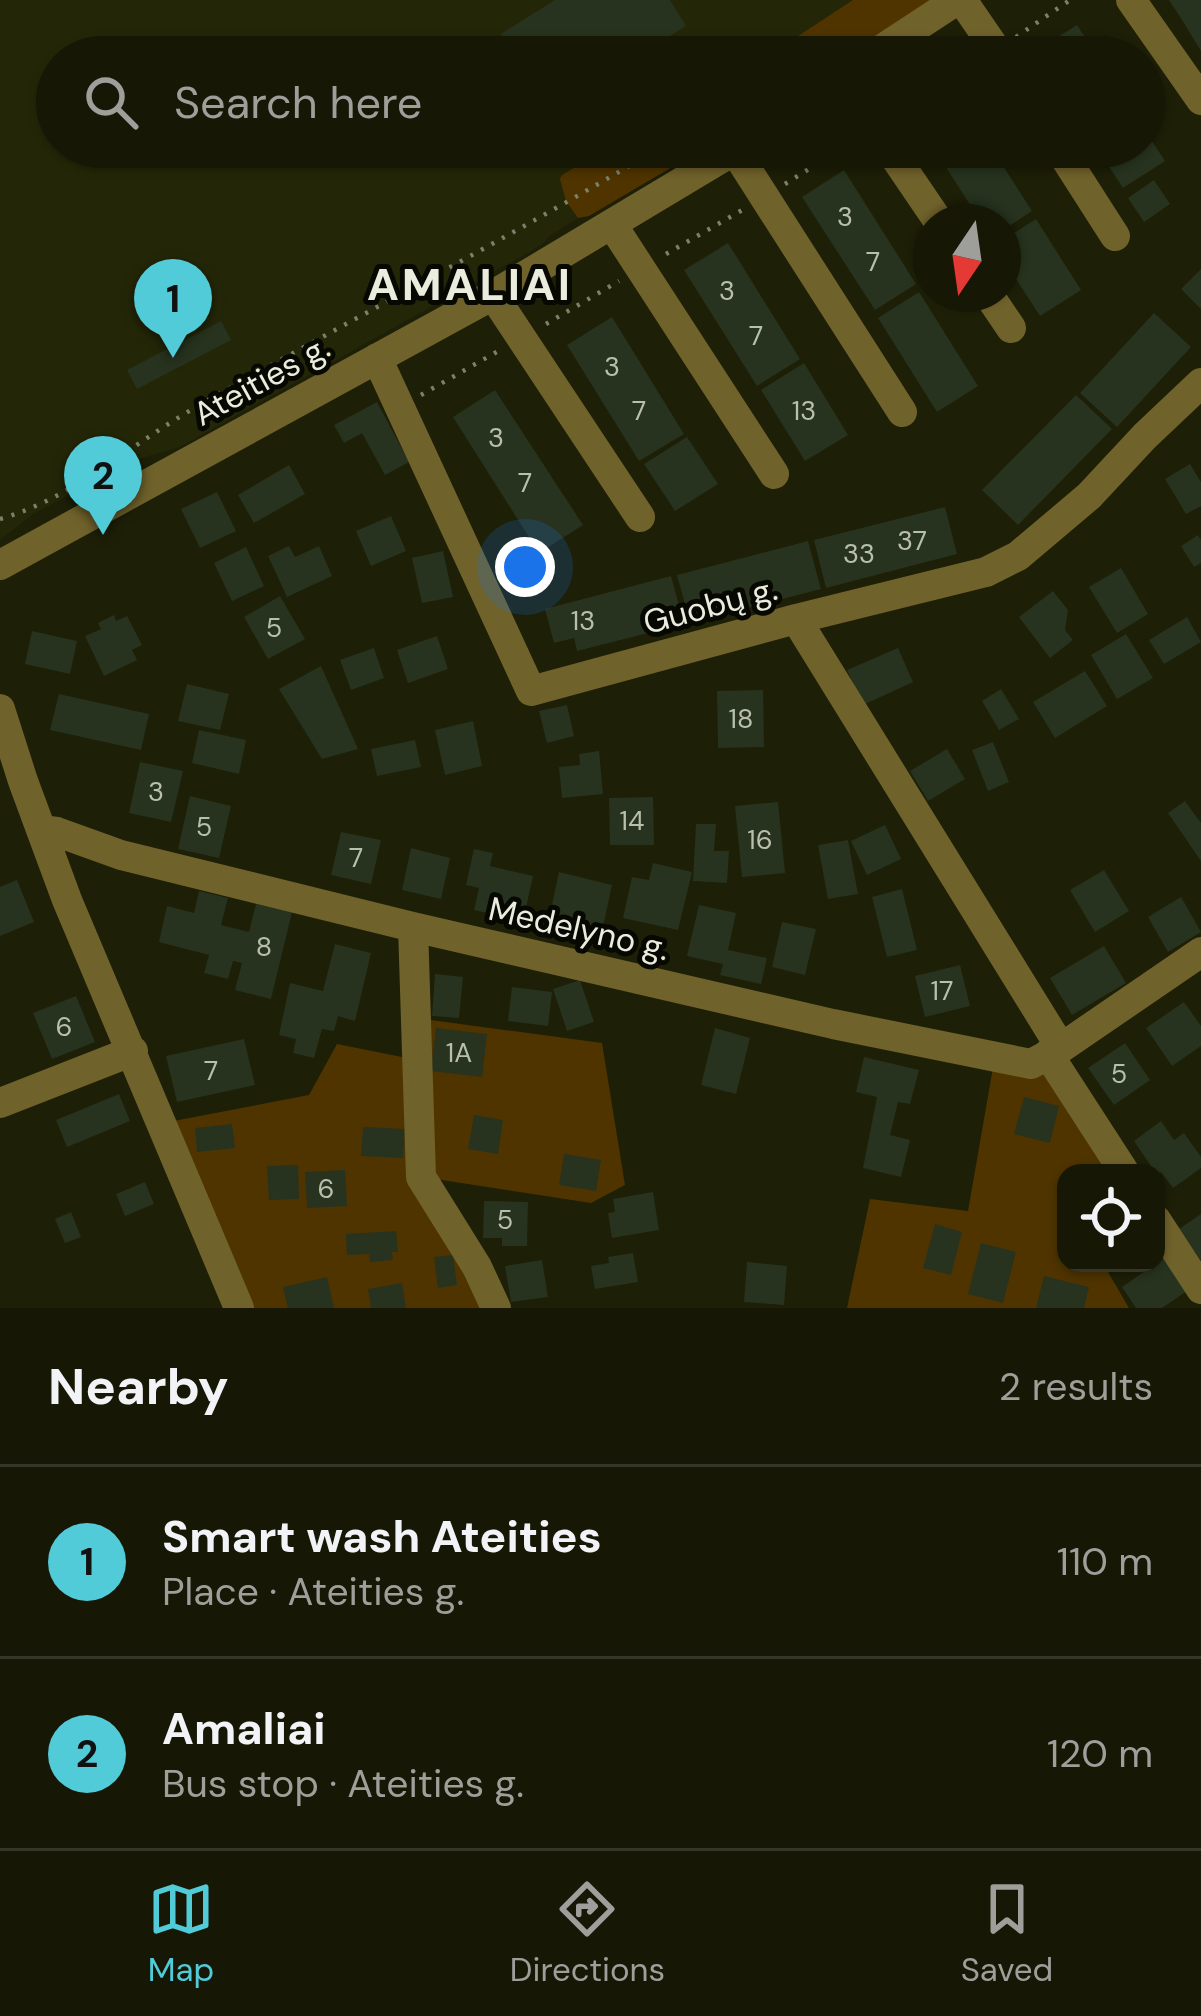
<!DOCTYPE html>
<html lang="en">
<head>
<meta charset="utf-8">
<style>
	body { margin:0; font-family:"DM Sans",sans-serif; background:#1f200f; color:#f1f3f6 }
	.controls { position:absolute; right:36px; bottom:36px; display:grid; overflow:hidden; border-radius:24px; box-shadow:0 3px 9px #0004 }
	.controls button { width:108px; height:108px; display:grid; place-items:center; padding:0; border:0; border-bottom:3px solid #353627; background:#161705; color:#f1f3f6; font:60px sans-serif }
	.compass { position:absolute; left:913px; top:204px; width:108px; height:108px; border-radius:50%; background:#161705; box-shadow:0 3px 9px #0004; rotate:193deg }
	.you { position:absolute; left:525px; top:567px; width:42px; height:42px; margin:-30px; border:9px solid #fff; border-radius:50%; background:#1a73e8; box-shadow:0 0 0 18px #1a73e833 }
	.badge { display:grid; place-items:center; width:78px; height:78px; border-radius:50%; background:#52cbd9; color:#111; font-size:39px; font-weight:700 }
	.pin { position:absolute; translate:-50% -99px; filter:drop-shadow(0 3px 6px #0008) }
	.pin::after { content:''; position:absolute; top:63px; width:42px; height:36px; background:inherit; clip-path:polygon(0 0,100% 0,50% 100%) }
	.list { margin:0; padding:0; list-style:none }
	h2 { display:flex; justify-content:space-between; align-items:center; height:156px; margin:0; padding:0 48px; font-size:51px }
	h2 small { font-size:39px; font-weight:400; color:#9e9f9a }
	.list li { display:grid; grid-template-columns:78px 1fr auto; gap:36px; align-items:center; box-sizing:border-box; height:192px; padding:0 48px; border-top:3px solid #353627 }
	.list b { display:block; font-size:45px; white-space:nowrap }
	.list p { margin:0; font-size:39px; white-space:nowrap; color:#9e9f9a }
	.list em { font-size:39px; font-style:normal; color:#9e9f9a }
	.icon { flex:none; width:66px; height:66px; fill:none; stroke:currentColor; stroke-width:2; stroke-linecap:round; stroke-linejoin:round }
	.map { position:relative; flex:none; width:1201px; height:1308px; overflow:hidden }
	.search { position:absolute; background:#161705; box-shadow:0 3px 9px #0004; left:36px; right:36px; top:36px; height:132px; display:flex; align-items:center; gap:30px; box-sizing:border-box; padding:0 42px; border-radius:66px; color:#9e9f9a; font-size:45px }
	.sheet { height:540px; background:#161705 }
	nav { display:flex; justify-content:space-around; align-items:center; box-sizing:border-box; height:168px; border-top:3px solid #353627; background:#161705; font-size:33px; color:#9e9f9a }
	nav a { display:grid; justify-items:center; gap:6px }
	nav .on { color:#52cbd9 }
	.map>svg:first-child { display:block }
	.built { fill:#242707 }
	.green { fill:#4f3400 }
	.building { fill:#27331e }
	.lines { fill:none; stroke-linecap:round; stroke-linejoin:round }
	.path { stroke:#7e806c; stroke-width:4.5; stroke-dasharray:3 9; stroke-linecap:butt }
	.minor { stroke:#70622b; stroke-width:30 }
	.labels { text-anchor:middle; stroke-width:10; stroke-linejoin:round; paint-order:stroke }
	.number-label { font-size:27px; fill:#b9bead }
	.street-label { font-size:33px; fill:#eaecdd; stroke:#070802 }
	.district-label { font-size:45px; font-weight:bold; letter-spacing:3px; fill:#eaecdd; stroke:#070802 }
</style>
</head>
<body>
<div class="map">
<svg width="1201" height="1308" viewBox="0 0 1201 1308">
	<rect width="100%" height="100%" fill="#1d1f07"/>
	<path class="built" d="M0 0H934L848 57H57V147H706L589 216 578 218 548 237 544 243 531 251 180 447 135 460 33 514 0 540Z"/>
	<path class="green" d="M853 0H934L848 57H766Z
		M608 147H706L589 216 578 218 566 201 560 179 562 175Z
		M416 1018 602 1043 625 1185 591 1203 422 1177 496 1308H239L163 1123 309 1095 337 1044 417 1060Z
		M1048 1054 1125 1173H1066V1263H1122L1108 1272 1129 1308H847L870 1199 968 1211 995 1056Z"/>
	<path class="building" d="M555 0H670L686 26 636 57H515L501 34Z
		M1169 0H1201V51L1182 20Z
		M1077 25 1098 57H1038L1035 51Z
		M1144 129 1165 161 1123 188 1096 147H1144Z
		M933 147H991L1032 211 1003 230V222H981Z
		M844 170 916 284 875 310 802 197Z
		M1154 180 1170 204 1144 222 1128 198Z
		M1036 219 1081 290 1040 316 1003 259V240Z
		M728 243 800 359 757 386 684 270Z
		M1201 269V309L1181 289Z
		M919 292 978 386 937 412 878 318Z
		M1154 313 1191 347 1117 427 1080 393Z
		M612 317 684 434 639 461 567 345Z
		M221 321 231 340 137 389 127 370Z
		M804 363 848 435 805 461 761 390Z
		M495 390 583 525 539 553 453 417Z
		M1076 395 1112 429 1018 525 982 490Z
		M377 402 409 462 385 475 362 433 344 443 334 425Z
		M687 437 718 484 675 511 644 464Z
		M1190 464 1201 482V506L1186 514 1165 479Z
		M289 465 305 494 254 523 238 495Z
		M217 492 236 531 200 548 181 509Z
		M945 507 957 554 826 588 814 540Z
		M391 516 406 551 371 566 356 531Z
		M1198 535 1201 540V563L1194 567 1181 546Z
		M808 541 821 589 690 623 677 575Z
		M289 546 295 557 319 546 332 576 287 597 268 556Z
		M246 547 264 586 232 601 214 563Z
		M443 551 453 597 422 603 412 558Z
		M1121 568 1148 614 1117 633 1089 587Z
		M671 576 684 624 577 651 574 638 554 643 545 609Z
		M1053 591 1068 610 1065 630 1073 640 1050 658 1019 617Z
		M280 596 305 639 268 659 244 617Z
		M114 615 116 621 127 616 142 645 132 650 137 660 104 676 85 636 101 629 98 623Z
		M1187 617 1201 642 1164 664 1149 640Z
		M32 631 77 641 70 674 25 664Z
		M1126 634 1153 678 1117 699 1091 655Z
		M437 636 448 669 408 683 397 650Z
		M374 648 384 678 351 690 340 660Z
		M898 648 913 682 863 705 847 670Z
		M321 666 358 749 322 759 279 689Z
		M1085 671 1107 706 1055 738 1033 702Z
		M187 684 229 694 220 730 178 721Z
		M1001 689 1019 719 999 730 982 701Z
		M763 690 764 747 718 748 717 691Z
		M59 694 149 714 141 750 50 730Z
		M567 705 574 736 547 743 539 711Z
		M473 721 482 766 445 775 435 730Z
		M199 730 246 740 239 774 192 763Z
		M415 740 421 767 377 776 371 749Z
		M993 742 1009 782 988 791 972 750Z
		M947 749 965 779 928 801 910 771Z
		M599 751 603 794 562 798 559 767 580 765 579 754Z
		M140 762 183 771 171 822 129 813Z
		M190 796 231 806 219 858 178 849Z
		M653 797 654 845H610L609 798Z
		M1185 801 1201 823V861L1168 813Z
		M778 802 785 873 742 877 735 806Z
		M696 824H716L714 851H729L727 883 693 881Z
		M885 825 901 859 867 875 851 841Z
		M341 832 381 840 371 884 331 875Z
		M848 840 858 894 828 899 818 845Z
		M411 848 450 858 441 899 402 890Z
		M474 849 493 853 490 866 533 876 523 921 474 910 479 888 466 885Z
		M653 863 692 872 678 930 623 918 632 877 649 880Z
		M1104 870 1129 911 1095 932 1070 890Z
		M559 872 612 885 601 936 548 924Z
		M17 880 34 922 0 936V887Z
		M902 889 917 950 887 957 872 897Z
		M199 891 228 898 221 925 249 932 256 904 292 912 271 999 235 990 242 963 233 961 228 979 204 973 209 955 159 942 167 906 194 913Z
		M1181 897 1201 932 1168 952 1148 917Z
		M699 905 736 913 728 950 767 958 761 984 720 975 723 964 687 956Z
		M782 922 816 929 805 975 772 967Z
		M335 944 371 953 355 1021 338 1016 334 1031 322 1029 314 1058 293 1053 296 1039 279 1035 290 983 323 991Z
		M1104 946 1126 983 1072 1015 1050 978Z
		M960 965 970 1006 925 1017 915 976Z
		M435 974 463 977 459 1018 432 1016Z
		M580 980 594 1022 567 1031 553 989Z
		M512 987 552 992 548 1026 508 1021Z
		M76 996 95 1042 52 1059 33 1013Z
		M1184 1002 1201 1026V1046L1172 1066 1146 1028Z
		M436 1028 487 1034 482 1077 431 1071Z
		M715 1028 750 1038 736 1094 701 1085Z
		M244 1039 255 1085 177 1102 166 1056Z
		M1125 1043 1150 1080 1114 1105 1088 1068Z
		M864 1057 919 1070 910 1104 898 1102 890 1135 910 1140 901 1177 863 1168 877 1097 856 1092Z
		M119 1094 130 1121 67 1147 56 1120Z
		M1024 1097 1059 1106 1050 1143 1014 1134Z
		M474 1115 503 1120 498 1154 468 1149Z
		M1161 1121 1174 1140 1184 1133 1201 1157V1168L1173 1188 1161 1172 1157 1175 1134 1141Z
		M232 1124 235 1148 197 1152 195 1128Z
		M363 1127 405 1129 403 1158 361 1156Z
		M564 1154 601 1160 596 1191 559 1185Z
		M298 1165 299 1199 269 1200 267 1166Z
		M345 1170 347 1206 307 1208 305 1172Z
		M145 1182 154 1204 125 1216 116 1194Z
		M653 1192 659 1230 612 1238 608 1213 615 1212 613 1199Z
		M484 1201 528 1202 527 1246H502V1238H483Z
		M71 1212 81 1237 65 1243 55 1219Z
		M1201 1214V1261L1179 1229Z
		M935 1224 962 1232 951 1275 923 1268Z
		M396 1231 398 1252H392L393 1260 370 1262 369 1254 347 1255 346 1234Z
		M981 1243 1016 1252 1003 1303 968 1294Z
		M633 1253 638 1282 595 1289 591 1266 609 1263 608 1257Z
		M453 1255 457 1285 438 1288 434 1257Z
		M1167 1256 1190 1289 1162 1308H1136L1122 1287Z
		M542 1260 548 1297 511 1302 505 1266Z
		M747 1262 787 1266 784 1305 744 1302Z
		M1044 1276 1089 1287 1084 1308H1036Z
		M327 1277 334 1308H288L283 1287Z
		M402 1283 406 1308H371L368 1289Z"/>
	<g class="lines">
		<path class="path" d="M1016 37 1070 0
			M785 184 844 147
			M666 254 744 209
			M546 324 619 281
			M421 395 500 350
			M0 519C74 498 132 443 198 406 352 319 509 238 661 147"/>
		<path class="minor" d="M962 0 1001 57
			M1131 0 1201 100
			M870 57 957 0
			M888 147 939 222
			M1058 147 1115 236
			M735 151 902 412
			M613 226 774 474
			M988 294 1011 328
			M493 295 640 517
			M377 358 531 691 796 619 986 572 1018 556 1089 496 1145 436 1201 383
			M0 565 493 295 740 147
			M796 619 1061 1048
			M0 709 23 781 67 900 239 1308
			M41 830 57 832 121 855 413 927 833 1024 1031 1064 1061 1048 1201 952
			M413 927 421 1177 477 1267 496 1308
			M1048 1054 1125 1173
			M0 1103 133 1051
			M1156 1220 1201 1289"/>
	</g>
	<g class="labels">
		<g class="number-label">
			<text x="845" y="226">3</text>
			<text x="873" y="271">7</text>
			<text x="727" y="300">3</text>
			<text x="756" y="345">7</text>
			<text x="612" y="376">3</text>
			<text x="639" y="420">7</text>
			<text x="804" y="420">13</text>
			<text x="496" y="447">3</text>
			<text x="525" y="492">7</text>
			<text x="912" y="550">37</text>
			<text x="859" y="563">33</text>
			<text x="583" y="630">13</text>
			<text x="274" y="637">5</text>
			<text x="741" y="728">18</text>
			<text x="156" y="801">3</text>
			<text x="632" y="830">14</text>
			<text x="204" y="836">5</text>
			<text x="760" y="849">16</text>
			<text x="356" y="867">7</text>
			<text x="264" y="956">8</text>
			<text x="942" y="1000">17</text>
			<text x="64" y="1036">6</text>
			<text x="459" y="1062">1A</text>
			<text x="211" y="1080">7</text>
			<text x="1119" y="1083">5</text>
			<text x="326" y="1198">6</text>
			<text x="505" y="1229">5</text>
		</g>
		<g class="street-label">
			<text transform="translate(261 380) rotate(-29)" y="12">Ateities g.</text>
			<text transform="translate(710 605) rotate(-15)" y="12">Guobų g.</text>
			<text transform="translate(579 928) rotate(13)" y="12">Medelyno g.</text>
		</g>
		<g class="district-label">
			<text x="470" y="300">AMALIAI</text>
		</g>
	</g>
</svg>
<div class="controls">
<button><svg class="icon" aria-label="locate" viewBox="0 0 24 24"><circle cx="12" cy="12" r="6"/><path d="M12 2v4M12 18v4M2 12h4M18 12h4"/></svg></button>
</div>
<svg class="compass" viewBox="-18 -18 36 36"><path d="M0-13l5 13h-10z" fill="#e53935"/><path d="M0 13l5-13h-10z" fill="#9e9f9a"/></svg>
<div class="you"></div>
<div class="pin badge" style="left:173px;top:358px">1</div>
<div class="pin badge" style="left:103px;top:535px">2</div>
<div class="search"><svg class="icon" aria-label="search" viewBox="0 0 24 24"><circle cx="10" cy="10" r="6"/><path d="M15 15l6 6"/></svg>Search here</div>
</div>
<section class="sheet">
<h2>Nearby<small>2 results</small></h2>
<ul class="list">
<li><span class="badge">1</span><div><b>Smart wash Ateities</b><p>Place · Ateities g.</p></div><em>110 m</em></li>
<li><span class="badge">2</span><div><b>Amaliai</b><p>Bus stop · Ateities g.</p></div><em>120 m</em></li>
</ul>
</section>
<nav>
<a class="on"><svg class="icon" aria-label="map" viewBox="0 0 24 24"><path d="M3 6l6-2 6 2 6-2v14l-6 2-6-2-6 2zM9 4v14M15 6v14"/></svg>Map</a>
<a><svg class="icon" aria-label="directions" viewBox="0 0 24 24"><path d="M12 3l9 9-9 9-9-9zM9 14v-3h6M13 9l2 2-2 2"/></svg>Directions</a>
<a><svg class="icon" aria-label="saved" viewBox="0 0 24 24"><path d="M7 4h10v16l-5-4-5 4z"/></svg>Saved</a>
</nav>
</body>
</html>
